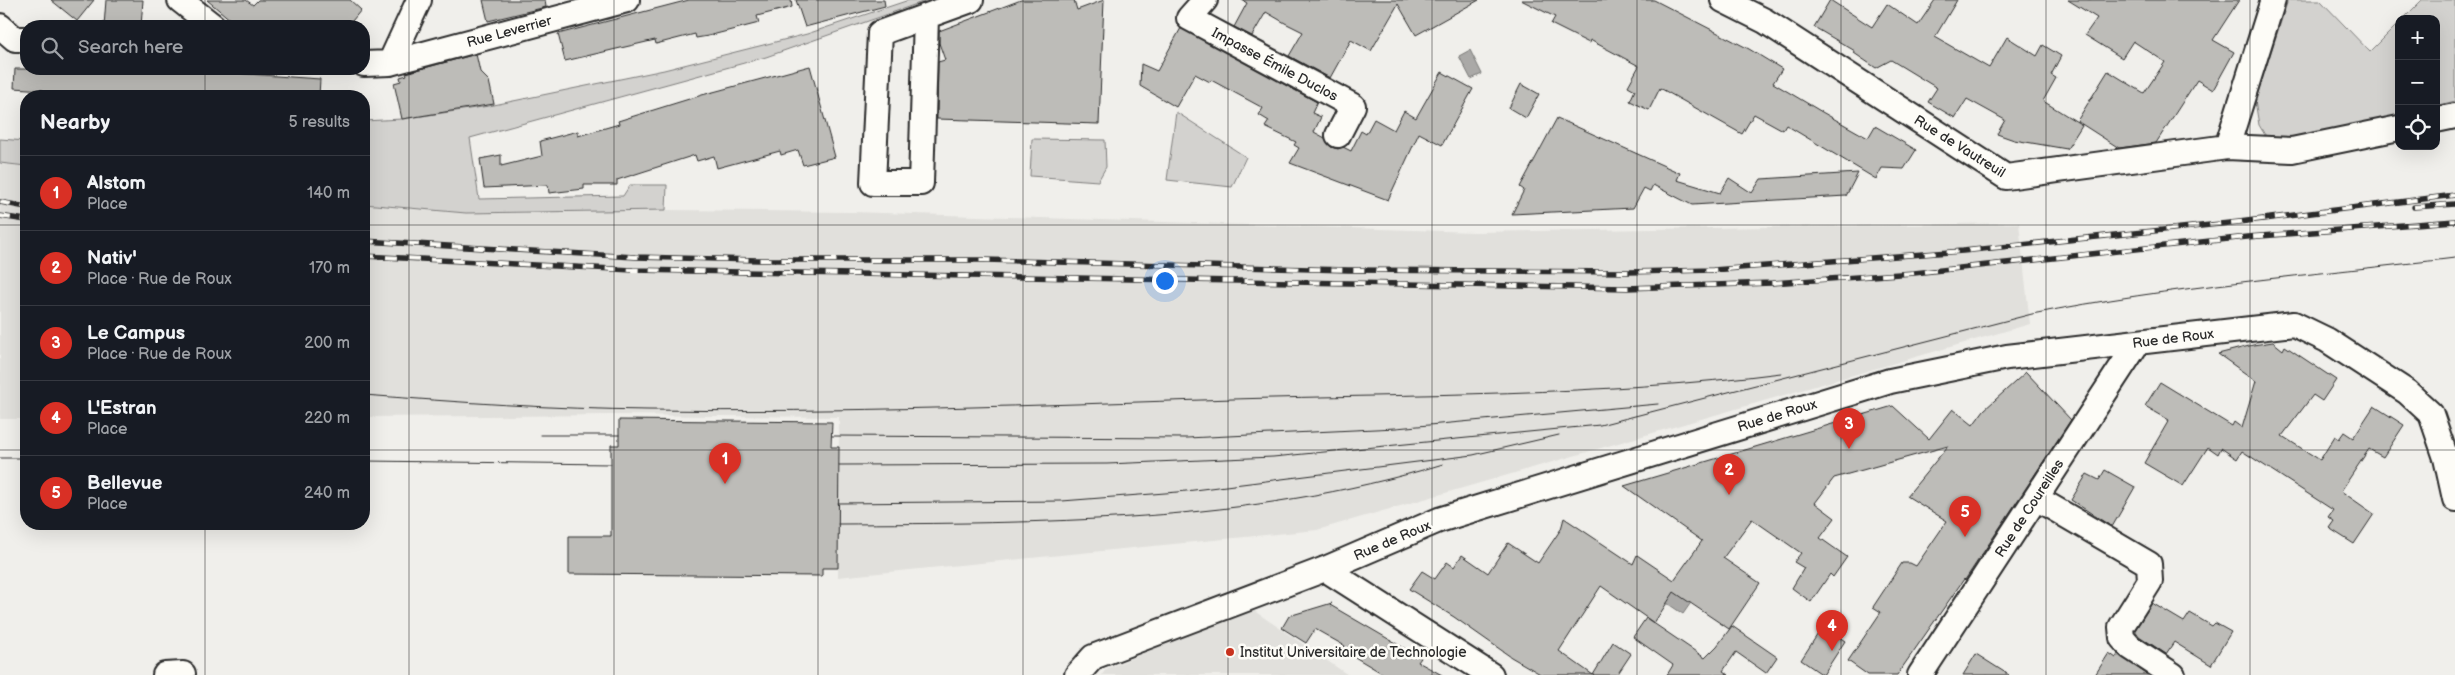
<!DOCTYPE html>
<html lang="en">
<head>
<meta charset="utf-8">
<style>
	body { margin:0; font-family:"Balsamiq Sans",sans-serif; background:#20242c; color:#f1f3f6 }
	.controls { position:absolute; right:15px; top:15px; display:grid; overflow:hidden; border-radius:10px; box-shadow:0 5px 20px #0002 }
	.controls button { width:45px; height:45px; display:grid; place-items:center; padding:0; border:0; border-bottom:1px solid #363941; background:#171b24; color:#f1f3f6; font:25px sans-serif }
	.you { position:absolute; left:1164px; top:280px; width:18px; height:18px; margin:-12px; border:4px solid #fff; border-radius:50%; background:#1a73e8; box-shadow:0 0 0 8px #1a73e833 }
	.badge { display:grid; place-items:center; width:32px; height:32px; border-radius:50%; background:#d93025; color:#fff; font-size:16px; font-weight:700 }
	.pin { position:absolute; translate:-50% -41px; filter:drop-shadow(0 1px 2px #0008) }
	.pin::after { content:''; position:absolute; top:26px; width:18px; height:15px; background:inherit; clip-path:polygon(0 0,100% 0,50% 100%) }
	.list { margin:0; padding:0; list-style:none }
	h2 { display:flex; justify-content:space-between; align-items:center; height:65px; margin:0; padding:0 20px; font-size:21px }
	h2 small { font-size:16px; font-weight:400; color:#9ea1a6 }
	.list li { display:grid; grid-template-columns:32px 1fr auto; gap:15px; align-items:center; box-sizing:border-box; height:75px; padding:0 20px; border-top:1px solid #363941 }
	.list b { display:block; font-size:19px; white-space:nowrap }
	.list p { margin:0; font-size:16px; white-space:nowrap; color:#9ea1a6 }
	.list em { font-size:16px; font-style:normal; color:#9ea1a6 }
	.icon { flex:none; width:28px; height:28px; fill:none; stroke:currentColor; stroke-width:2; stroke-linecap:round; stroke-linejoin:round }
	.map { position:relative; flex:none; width:2455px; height:675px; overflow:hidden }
	.search { position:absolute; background:#171b24; box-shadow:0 5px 20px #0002; left:20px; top:20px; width:350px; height:55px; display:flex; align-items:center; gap:12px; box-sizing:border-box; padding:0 18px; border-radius:20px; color:#9ea1a6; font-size:19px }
	.panel { position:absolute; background:#171b24; box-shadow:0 5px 20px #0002; left:20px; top:90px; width:350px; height:440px; border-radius:20px }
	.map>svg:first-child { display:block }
	.built { fill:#e1e0dc }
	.green { fill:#d3d2cf; stroke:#7f7e7d }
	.water { fill:#aaa9a7; stroke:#777775 }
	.building { fill:#bdbcb8; stroke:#2b2b2b }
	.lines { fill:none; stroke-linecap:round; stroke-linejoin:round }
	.minor-casing { stroke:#2b2b2b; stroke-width:28 }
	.minor { stroke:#fdfcf7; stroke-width:24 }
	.tram { stroke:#2b2b2b; stroke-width:1 }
	.rail-casing { stroke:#2b2b2b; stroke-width:5.5 }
	.rail { stroke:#fdfcf7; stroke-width:4; stroke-dasharray:11; stroke-linecap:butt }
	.grid { fill:none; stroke:#2b2b2b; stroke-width:1; stroke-opacity:0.55 }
	.poi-dot { fill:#c8321e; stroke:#fdfcf7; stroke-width:2 }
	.labels { text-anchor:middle; stroke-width:5; stroke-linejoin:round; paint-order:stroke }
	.street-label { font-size:14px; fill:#2b2b2b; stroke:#fdfcf7 }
	.poi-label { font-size:14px; fill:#2b2b2b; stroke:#fdfcf7; text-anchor:start }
</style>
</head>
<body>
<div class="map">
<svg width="2455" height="675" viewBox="0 0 2455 675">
	<rect width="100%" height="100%" fill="#f0efeb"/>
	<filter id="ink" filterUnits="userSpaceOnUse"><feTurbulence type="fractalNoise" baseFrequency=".02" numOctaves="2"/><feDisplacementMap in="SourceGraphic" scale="10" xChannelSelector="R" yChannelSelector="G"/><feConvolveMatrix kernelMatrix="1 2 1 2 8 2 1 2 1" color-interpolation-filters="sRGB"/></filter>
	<g filter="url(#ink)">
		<path class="built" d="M0 163 26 167V419H0Z
			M364 204 466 213 666 210 851 212 1475 232 2019 223 2030 324 1317 530 838 577 839 417 610 415 364 417Z
			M1250 608 1348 675H1102L1106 669Z"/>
		<path class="green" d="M909 0H928L766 57 470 138 479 199 623 196 630 185H667L666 210 466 213 364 204V121L402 119 489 106 664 70 807 34Z
			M2288 0H2320L2370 52 2399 23V116L2292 144 2278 141 2265 135 2259 125 2255 101Z
			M2422 0H2455V101L2436 106V19H2403Z
			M1176 112 1246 157 1232 187 1167 180Z
			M0 139 26 141V166L0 163Z
			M1032 139 1105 140 1106 167 1098 181 1030 176Z"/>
		<path class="water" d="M1470 50 1482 74 1471 79 1459 56Z
			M1667 584 1692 601 1683 614 1655 595Z"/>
		<path class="building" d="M51 0H94L77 21Z
			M106 0H143L141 26H104Z
			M207 0H246L253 5 258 0H350L361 10 348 26H238Z
			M483 0H545L546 7 488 21Z
			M689 0H791L792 7 757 16 759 23 708 36 696 38 695 34 656 44 655 40 565 61 558 34Z
			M796 0H884L885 6 805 27Z
			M1021 0H1074L1077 10 1104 0 1099 124 937 119 938 62 945 60 939 43V31Z
			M1242 0H1479L1416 35 1398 4 1371 51 1351 40 1330 78 1289 56 1303 32 1285 23 1266 12 1252 36 1234 27 1247 3Z
			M1521 0H1654L1749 49 1782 69 1773 83 1822 112 1868 138 1875 126 1916 150 1904 169 1882 168 1876 179 1786 125 1783 130 1754 114 1742 134 1660 88 1649 110 1630 101 1635 90 1628 86 1639 66 1590 40 1589 43 1551 24 1555 17Z
			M1830 0 1872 27 1887 4 1918 25 1935 0H1957L1935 37 1989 68 2007 37 2037 56 2043 45 2061 56 2051 75 2056 78 2043 101 2082 125 2067 149 2014 140 1997 134 2005 120 1967 99 1955 118 1928 102 1937 88 1891 60 1876 68 1854 53 1855 51 1814 27Z
			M2068 0H2239L2213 40 2234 52 2213 90 2197 80 2156 143 2119 148 2077 121 2108 71 2144 93 2165 62 2133 41 2122 58 2085 35 2097 18Z
			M1181 28 1317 102 1312 113 1321 117 1314 132 1325 138 1331 147 1338 149 1343 147 1351 151 1361 131 1366 134 1374 119 1394 130 1404 111 1416 118 1442 72 1473 89 1442 145 1419 133 1388 200 1290 163 1299 148 1294 145 1296 142 1265 127 1269 121 1259 115 1263 108 1211 80 1210 82 1195 74 1176 107 1140 86 1141 64 1157 71Z
			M476 54 480 72 489 81 494 104 402 119 394 83 401 81 400 77 407 75 406 73Z
			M810 66 835 157 803 165 798 150 781 155 780 151 717 168 714 156 697 161 695 155 617 180V185H584V189L549 193 548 185 484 188 480 159 501 155V166L542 156 540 141 578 131V136L619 124 618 121 702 95Z
			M15 69H173L320 79 319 96H39L43 90 14 88Z
			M1521 84 1539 94 1526 118 1509 108Z
			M1557 118 1680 173 1677 180 1720 193 1729 178 1752 193 1761 179 1858 173 1846 196 1692 205 1653 185 1650 191 1644 188 1633 208 1512 214 1524 190 1520 187Z
			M2273 342 2283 350 2285 346 2336 380 2322 401 2313 395 2282 436 2320 460 2335 436 2339 439 2344 432 2353 438 2374 406 2404 425 2383 457 2369 449 2341 491 2374 514 2354 544 2329 528 2334 521 2328 517 2333 510 2242 451 2237 459 2221 448 2218 454 2208 447 2183 486 2144 463 2169 420 2145 406 2160 382 2232 426 2234 422 2242 428 2256 381 2218 354 2253 345Z
			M2026 372 2071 420 1965 580 1964 579 1897 675H1868L1848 661 1881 612 1873 607 1902 563H1910L1916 566 1947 521 1907 496 1948 446 1834 478 1815 503 1835 518 1820 538 1847 557 1833 577 1830 574 1811 602 1792 588 1804 568 1794 562 1801 553 1752 519 1723 558 1760 583 1729 629 1674 592 1654 623 1601 586 1559 651 1593 675 1613 642 1631 654 1617 675H1542L1511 657 1454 617 1409 589 1422 571 1435 579 1447 562 1454 567 1462 555 1488 573 1508 543 1538 563 1561 529 1564 518 1633 564 1637 555 1674 580 1702 541 1624 486 1893 406 1929 439 1953 409 1973 425 1984 410Z
			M619 420 832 422 831 447H839L838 568H822V576L569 574V536H611V445H619Z
			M2105 470 2135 487 2112 527 2071 500 2087 474 2099 480Z
			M1332 603 1330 605 1421 658 1418 662 1442 675H1385L1343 650 1345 646 1315 629 1306 643 1282 628 1289 616Z
			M2152 603 2184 622 2190 613 2212 626 2215 623 2231 632 2211 665 2174 642 2166 654 2139 636 2135 630Z
			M1646 618 1705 658 1717 646 1732 626 1777 657 1766 673 1736 652 1723 671 1729 675H1667L1673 665 1633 637Z
			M1823 626 1845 641 1823 675 1801 660Z
			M2109 653 2116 658 2118 654 2148 675H2095Z
			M1976 654 2009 675H1963Z"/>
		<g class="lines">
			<g class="minor-casing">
				<path id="minor" d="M180 0 213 26
					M1205 0 1189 18 1353 106 1338 135
					M1723 0 1765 21 2006 177 2227 147 2292 150 2399 128
					M926 17 921 183H873L880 33 971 0
					M0 26 15 39H26
					M390 63 419 0
					M364 64 390 63 627 0
					M2436 120 2455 116
					M2227 147 2273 0
					M2036 498 2149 564 2150 581 2121 627 2122 638 2130 647 2173 675
					M1325 569 1491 675
					M165 675 183 674
					M1077 675 1093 657 1325 569 1439 520 1890 381 2007 357 2294 324 2327 340 2407 392 2431 414 2446 458 2455 499
					M1920 675 2138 342"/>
			</g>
			<use href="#minor" class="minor"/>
			<path class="tram" d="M364 395C458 402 553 409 648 410 843 413 1038 405 1233 399 1415 394 1600 396 1781 373
				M541 435H619
				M832 436 1187 438 1396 428 1658 404
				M0 458H26
				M364 461 611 464
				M839 465 1107 464 1273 457 1600 425 2032 314C2172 286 2313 275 2455 258
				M838 503 1062 501 1178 492 1473 455 1559 435
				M838 524C1040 523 1248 524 1443 464"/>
			<g class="rail-casing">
				<path id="rail" d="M0 202 26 207
					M2414 207 2455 204
					M0 216 26 220
					M364 241 635 257 758 260H984L1348 270 1629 272 1713 270 1963 251 2239 222 2455 195
					M364 256 633 270 1627 288 1772 283 1914 273 2247 237 2455 221"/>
			</g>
			<use href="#rail" class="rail"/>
		</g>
	</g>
	<path class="grid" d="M205 0V26M409 0V675M614 0V675M818 0V675M1023 0V675M1228 0V675M1432 0V675M1637 0V675M1841 0V675M2046 0V675M2250 0V675M205 69V96M0 225H26M364 225H2455M0 450H26M364 450H2455M205 524V675"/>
	<circle class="poi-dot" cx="1230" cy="652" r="5"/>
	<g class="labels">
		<g class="street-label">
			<text transform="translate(509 31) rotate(-15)" y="5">Rue Leverrier</text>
			<text transform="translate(1275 64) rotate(28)" y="5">Impasse Émile Duclos</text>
			<text transform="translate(1960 146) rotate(32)" y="5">Rue de Vautreuil</text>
			<text transform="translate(2173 338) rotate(-7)" y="5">Rue de Roux</text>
			<text transform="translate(1777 415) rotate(-17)" y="5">Rue de Roux</text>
			<text transform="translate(2029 508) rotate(-57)" y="5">Rue de Coureilles</text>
			<text transform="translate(1392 540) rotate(-23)" y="5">Rue de Roux</text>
		</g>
		<g class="poi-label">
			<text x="1240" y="657">Institut Universitaire de Technologie</text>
		</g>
	</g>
</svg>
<div class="controls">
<button>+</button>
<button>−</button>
<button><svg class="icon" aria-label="locate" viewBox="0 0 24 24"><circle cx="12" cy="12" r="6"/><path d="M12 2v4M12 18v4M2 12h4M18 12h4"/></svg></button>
</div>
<div class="you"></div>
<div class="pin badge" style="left:725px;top:484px">1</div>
<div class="pin badge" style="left:1729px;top:495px">2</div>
<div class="pin badge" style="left:1849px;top:449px">3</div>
<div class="pin badge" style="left:1832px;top:651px">4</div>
<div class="pin badge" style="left:1965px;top:537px">5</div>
<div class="search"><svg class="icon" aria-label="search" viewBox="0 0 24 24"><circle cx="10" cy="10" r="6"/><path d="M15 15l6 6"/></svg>Search here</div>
<section class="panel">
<h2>Nearby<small>5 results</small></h2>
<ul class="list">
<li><span class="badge">1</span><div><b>Alstom</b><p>Place</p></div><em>140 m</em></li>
<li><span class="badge">2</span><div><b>Nativ'</b><p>Place · Rue de Roux</p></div><em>170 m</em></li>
<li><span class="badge">3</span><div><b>Le Campus</b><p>Place · Rue de Roux</p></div><em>200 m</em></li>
<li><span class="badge">4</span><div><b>L'Estran</b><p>Place</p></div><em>220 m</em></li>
<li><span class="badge">5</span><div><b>Bellevue</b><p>Place</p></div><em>240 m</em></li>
</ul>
</section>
</div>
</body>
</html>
